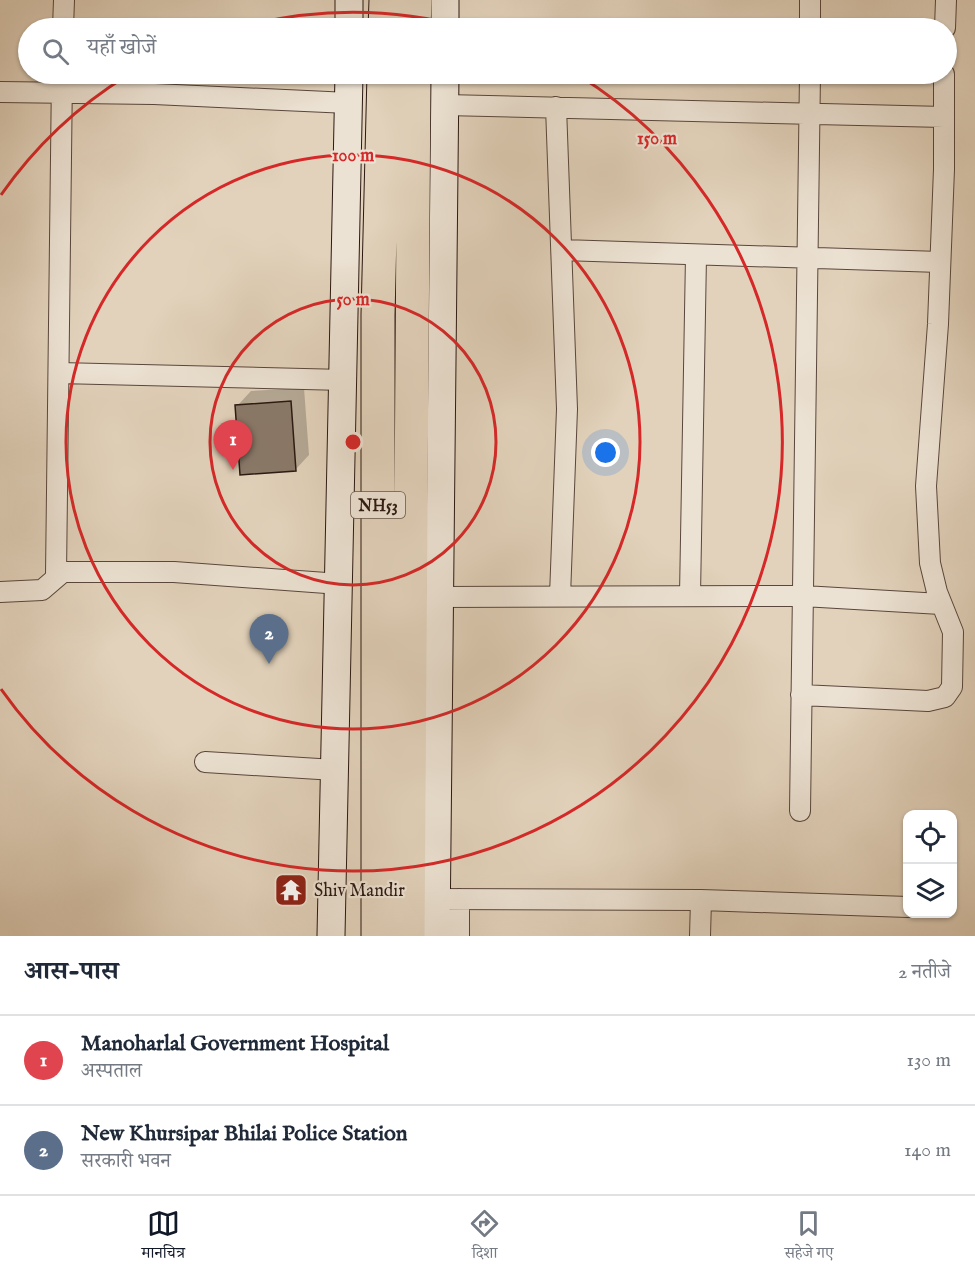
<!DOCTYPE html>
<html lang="hi">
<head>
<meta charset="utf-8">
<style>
	body { margin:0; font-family:"IM FELL English","Noto Serif Devanagari",serif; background:#f6f6f7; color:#1f2937 }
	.controls { position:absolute; right:18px; bottom:18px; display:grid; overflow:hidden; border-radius:12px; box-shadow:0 2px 4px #0004 }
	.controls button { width:54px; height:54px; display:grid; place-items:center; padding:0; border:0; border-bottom:2px solid #e0e1e3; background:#fff; color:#1f2937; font:30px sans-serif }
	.you { position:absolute; left:606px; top:453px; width:21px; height:21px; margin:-15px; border:4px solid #fff; border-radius:50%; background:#1a73e8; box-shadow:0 0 0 9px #1a73e833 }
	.badge { display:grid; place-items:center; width:39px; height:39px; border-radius:50%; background:#111827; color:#fff; font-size:20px; font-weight:700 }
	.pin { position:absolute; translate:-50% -50px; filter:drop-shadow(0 2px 3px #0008) }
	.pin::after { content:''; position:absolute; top:32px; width:21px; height:18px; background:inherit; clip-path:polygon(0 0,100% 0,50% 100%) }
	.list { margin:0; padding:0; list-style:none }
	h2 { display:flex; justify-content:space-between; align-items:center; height:78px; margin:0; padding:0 24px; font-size:26px }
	h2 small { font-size:20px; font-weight:400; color:#747a83 }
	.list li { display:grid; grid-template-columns:39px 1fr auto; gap:18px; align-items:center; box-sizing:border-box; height:90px; padding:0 24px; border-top:2px solid #e0e1e3 }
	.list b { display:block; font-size:22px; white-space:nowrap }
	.list p { margin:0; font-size:20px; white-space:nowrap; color:#747a83 }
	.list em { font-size:20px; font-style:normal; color:#747a83 }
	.icon { flex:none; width:33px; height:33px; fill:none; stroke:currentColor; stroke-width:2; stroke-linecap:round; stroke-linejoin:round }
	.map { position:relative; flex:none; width:975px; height:936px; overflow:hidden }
	.search { position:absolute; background:#fff; box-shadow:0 2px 4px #0004; left:18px; right:18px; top:18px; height:66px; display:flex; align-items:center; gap:15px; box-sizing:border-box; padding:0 21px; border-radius:33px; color:#747a83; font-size:22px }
	.sheet { height:258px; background:#fff }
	nav { display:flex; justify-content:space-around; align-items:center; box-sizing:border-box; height:84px; border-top:2px solid #e0e1e3; background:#fff; font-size:16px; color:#747a83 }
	nav a { display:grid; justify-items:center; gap:3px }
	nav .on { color:#111827 }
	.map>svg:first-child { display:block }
	.shadow { fill:#0003 }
	.building { fill:#8a7969; stroke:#2b1811; stroke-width:1.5 }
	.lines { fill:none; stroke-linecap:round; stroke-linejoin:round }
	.street-casing { stroke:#59463c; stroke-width:22 }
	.secondary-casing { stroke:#2b1811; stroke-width:29 }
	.highway-casing { stroke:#2b1811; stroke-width:35 }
	.street { stroke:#ece2d3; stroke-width:20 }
	.secondary { stroke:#ece2d3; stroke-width:27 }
	.highway { stroke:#e2d2bb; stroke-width:33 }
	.ring { fill:none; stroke:#d62828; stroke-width:3 }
	.labels { text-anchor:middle; stroke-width:4.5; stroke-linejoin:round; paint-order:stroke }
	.shield { fill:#ece2d3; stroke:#65554b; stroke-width:1.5 }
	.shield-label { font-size:16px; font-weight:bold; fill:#2b1811 }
	.poi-label { font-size:18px; fill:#2b1811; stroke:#ece2d3; text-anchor:start }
	.centre { fill:#d62828; stroke:#ece2d3; stroke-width:3 }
	.ring-label { font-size:18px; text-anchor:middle; font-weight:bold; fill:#d62828; stroke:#ece2d3; stroke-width:4.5; stroke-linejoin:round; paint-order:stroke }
</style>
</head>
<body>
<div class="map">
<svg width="975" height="936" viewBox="0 0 975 936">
	<rect width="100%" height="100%" fill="#e2d2bb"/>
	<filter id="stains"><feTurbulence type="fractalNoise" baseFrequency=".00333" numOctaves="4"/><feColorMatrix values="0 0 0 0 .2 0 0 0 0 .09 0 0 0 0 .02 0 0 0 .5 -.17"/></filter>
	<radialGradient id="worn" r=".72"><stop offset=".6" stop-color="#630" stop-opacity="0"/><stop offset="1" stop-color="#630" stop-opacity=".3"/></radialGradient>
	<path class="shadow" d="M304 388 309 455 295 470 237 406 251 391Z"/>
	<path class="building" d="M291 401 296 471 240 475 235 405Z"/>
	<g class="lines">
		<g class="street-casing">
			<path id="street" d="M63 28 64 0
				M810 28V0
				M945 28 946 0
				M0 92 154 94 349 103
				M445 105 944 117
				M556 107 567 409 560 596
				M562 250 940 262
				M59 373 344 380
				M56 575 62 74
				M0 592 42 590 63 572H174L340 584
				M690 595 696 256
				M440 597 803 596 941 604
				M801 695 928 701 945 697 952 687 953 632 937 592 930 563 926 486 938 324 944 169V74
				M205 762 335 770
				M800 811 810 74
				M437 899 701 900 908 907
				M459 936V899
				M700 936 701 900"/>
		</g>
		<g class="secondary-casing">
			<path id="secondary" d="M349 28V0
				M445 28V0
				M331 936 349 74
				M436 936 445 74"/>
		</g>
		<g class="highway-casing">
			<path id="highway" d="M385 28 386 0
				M414 28 415 0
				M378 936V315L384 74
				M408 936 414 74"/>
		</g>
		<use href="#street" class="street"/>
		<use href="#secondary" class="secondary"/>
		<use href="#highway" class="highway"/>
	</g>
	<g class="ring">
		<circle cx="353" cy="442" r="143"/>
		<circle cx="353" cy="442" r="287"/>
		<path d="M1 195A430 430 0 0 1 128 75M238 28A430 430 0 0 1 468 28M578 75A430 430 0 1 1 1 689"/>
	</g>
	<defs>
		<g id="temple-square" transform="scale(1.725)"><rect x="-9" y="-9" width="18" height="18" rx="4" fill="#8f2418" stroke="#ece2d3"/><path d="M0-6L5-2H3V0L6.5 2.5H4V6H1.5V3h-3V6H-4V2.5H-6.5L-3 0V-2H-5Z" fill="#fff"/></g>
	</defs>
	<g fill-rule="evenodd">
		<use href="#temple-square" x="291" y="890"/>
	</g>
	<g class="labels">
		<rect class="shield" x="351" y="492" width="54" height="26" rx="4.5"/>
		<g class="shield-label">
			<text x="378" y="511">NH53</text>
		</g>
		<g class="poi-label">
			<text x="314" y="896">Shiv Mandir</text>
		</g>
	</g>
	<circle cx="353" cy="442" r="9" class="centre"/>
	<g class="ring-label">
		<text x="657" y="144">150 m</text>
		<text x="353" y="161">100 m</text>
		<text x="353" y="305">50 m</text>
	</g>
	<rect width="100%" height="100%" filter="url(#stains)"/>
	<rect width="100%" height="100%" fill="url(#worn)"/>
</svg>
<div class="controls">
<button><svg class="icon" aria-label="locate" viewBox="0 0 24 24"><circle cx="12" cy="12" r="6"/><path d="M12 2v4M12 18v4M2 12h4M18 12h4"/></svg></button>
<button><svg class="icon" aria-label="layers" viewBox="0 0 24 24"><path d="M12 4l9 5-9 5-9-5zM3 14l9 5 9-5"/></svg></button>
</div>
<div class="you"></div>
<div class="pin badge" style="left:233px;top:470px;background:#e0444e">1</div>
<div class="pin badge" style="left:269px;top:664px;background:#5c6f8a">2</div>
<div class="search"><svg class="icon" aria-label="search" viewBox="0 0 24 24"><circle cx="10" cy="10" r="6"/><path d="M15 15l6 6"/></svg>यहाँ खोजें</div>
</div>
<section class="sheet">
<h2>आस-पास<small>2 नतीजे</small></h2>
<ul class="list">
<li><span class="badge" style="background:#e0444e">1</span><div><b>Manoharlal Government Hospital</b><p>अस्पताल</p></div><em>130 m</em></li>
<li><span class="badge" style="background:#5c6f8a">2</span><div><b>New Khursipar Bhilai Police Station</b><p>सरकारी भवन</p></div><em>140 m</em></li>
</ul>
</section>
<nav>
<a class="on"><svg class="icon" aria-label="map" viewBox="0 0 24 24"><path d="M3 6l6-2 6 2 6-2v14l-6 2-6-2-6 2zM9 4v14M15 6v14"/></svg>मानचित्र</a>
<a><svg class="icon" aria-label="directions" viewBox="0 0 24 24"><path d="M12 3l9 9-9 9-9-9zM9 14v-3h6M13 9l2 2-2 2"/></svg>दिशा</a>
<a><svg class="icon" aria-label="saved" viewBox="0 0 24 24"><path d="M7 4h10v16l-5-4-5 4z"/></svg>सहेजे गए</a>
</nav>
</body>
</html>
